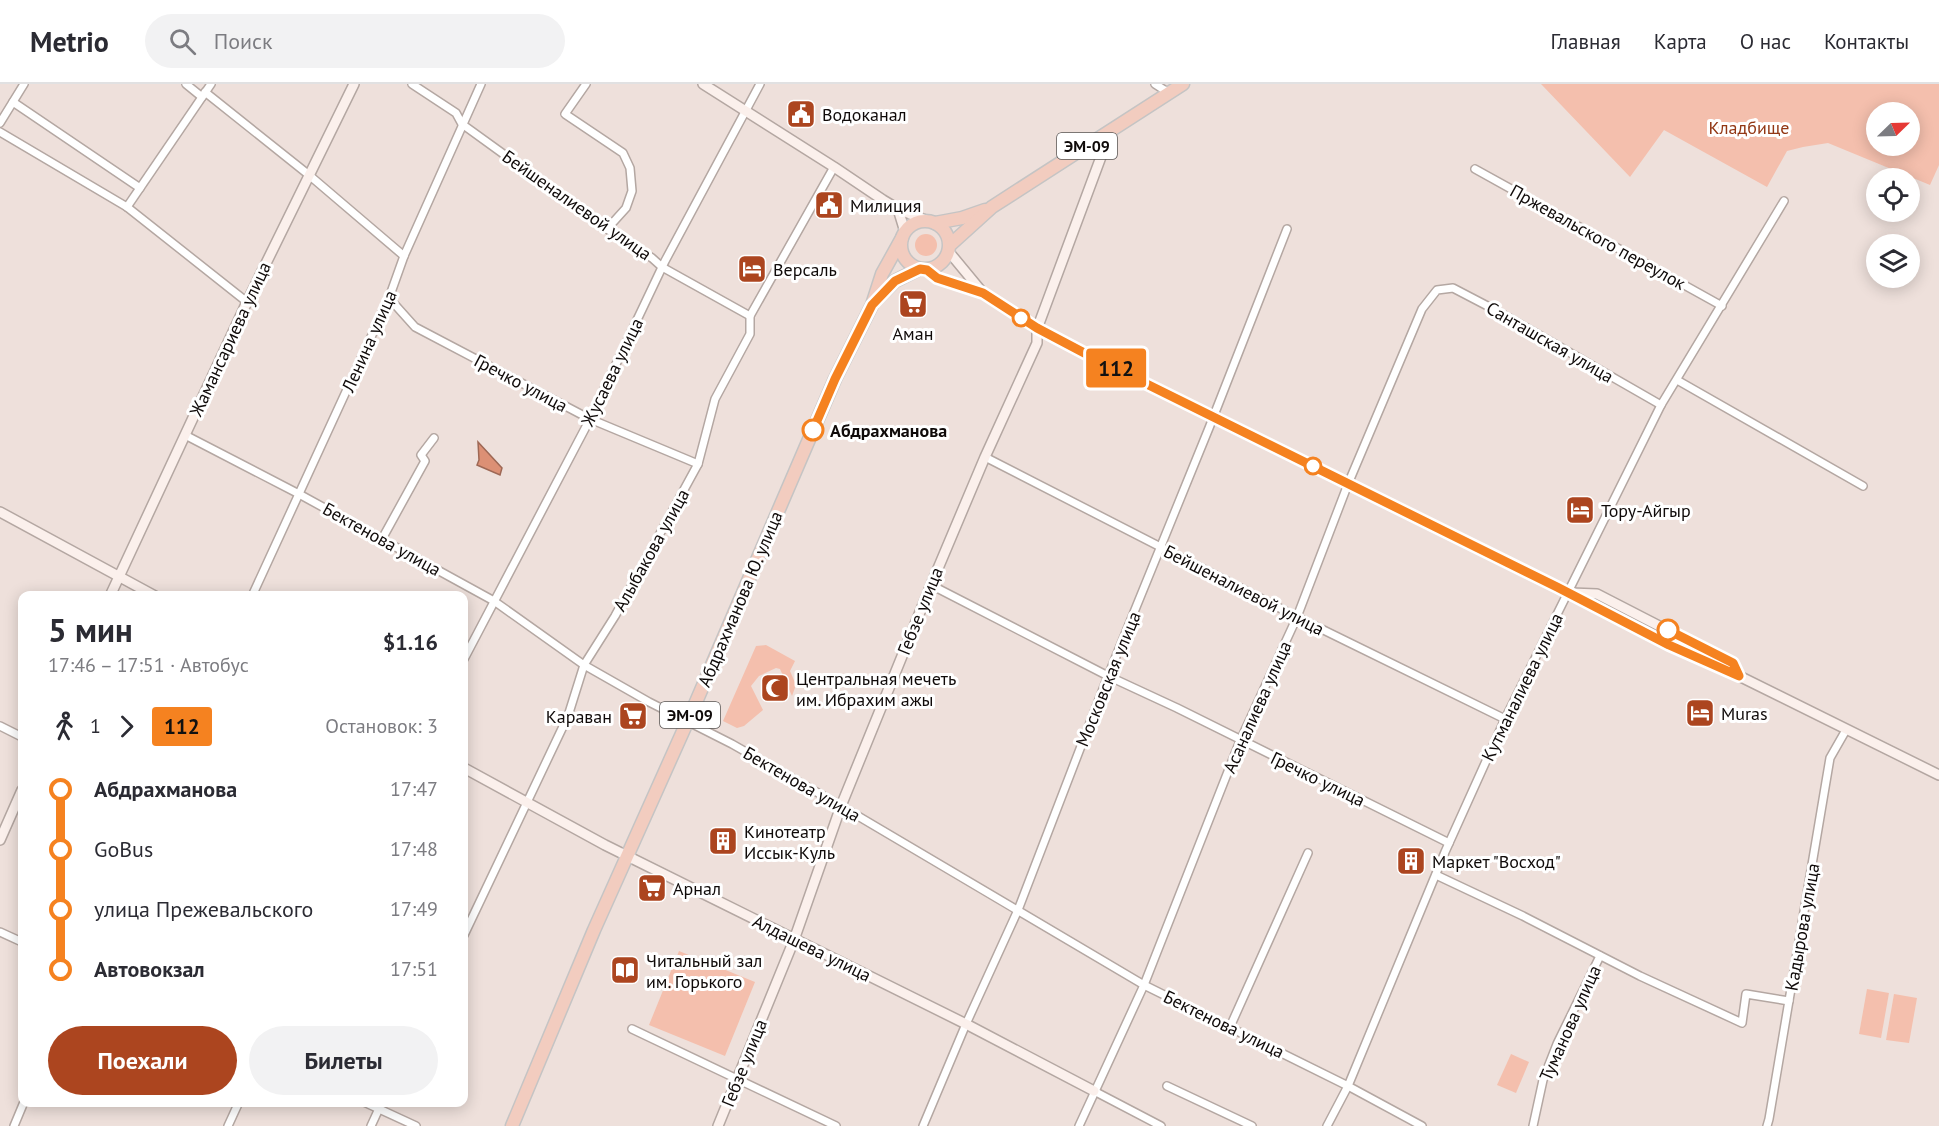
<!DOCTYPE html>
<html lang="ru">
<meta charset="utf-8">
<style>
body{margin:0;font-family:"PT Sans",sans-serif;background:#f2f2f3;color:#2b2b33;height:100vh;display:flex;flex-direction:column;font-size:22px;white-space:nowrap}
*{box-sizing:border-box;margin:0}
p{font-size:20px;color:#7c7c81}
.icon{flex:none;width:33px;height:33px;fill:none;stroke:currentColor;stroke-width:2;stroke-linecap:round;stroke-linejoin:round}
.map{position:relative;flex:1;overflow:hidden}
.panel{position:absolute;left:18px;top:507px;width:450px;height:516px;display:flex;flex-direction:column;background:#fff;border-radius:12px;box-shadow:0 3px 15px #0003}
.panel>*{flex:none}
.badge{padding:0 12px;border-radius:4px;font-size:21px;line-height:39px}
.needle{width:39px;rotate:67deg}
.controls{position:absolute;left:1866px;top:18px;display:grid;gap:12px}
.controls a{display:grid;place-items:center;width:54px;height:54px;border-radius:50%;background:#fff;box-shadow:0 3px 15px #0003;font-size:30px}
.map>.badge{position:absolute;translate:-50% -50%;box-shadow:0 0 0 3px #fff}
.legs{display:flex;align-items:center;gap:9px;height:66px;padding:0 30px;font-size:20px}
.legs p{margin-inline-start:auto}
.overview{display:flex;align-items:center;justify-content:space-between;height:102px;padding:0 30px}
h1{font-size:33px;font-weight:600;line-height:45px}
.cta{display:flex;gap:12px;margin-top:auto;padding:12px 30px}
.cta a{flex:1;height:69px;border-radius:36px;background:#ac451f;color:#fff;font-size:24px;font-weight:600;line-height:69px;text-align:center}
.cta a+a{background:#f2f2f3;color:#2b2b33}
ul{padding:0 30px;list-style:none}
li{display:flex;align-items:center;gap:21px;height:60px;font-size:22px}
li i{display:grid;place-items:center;width:9px;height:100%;margin:0 8px;background:currentColor}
li i::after{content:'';width:15px;height:15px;margin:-8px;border:4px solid;border-radius:50%;background:#fff}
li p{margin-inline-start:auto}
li:first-child i{background:linear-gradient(#0000 50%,currentColor 0)}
li:last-child i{background:linear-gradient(currentColor 50%,#0000 0)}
header{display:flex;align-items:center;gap:36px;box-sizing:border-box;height:84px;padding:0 30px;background:#fff;border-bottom:2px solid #e1e1e2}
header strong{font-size:28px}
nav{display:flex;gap:33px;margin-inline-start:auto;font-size:21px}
.search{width:420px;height:54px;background:#f2f2f3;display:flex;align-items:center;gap:15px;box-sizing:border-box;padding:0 21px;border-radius:33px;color:#7c7c81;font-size:22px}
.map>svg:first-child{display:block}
.green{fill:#f4bfad;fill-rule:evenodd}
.water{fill:#dc9075;stroke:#9e6855;stroke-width:1.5}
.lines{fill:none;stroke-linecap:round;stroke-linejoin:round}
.street-casing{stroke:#b4a7a2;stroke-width:10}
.secondary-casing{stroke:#b4a7a2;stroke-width:12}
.highway-casing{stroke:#c5c4c4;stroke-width:15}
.street{stroke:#fff;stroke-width:7}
.secondary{stroke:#fbf0ec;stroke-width:9}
.highway{stroke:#f2ccbf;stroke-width:12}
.line-1-casing{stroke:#fff;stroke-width:14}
.line-1{stroke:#f58220;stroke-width:9}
.stop-1-dot{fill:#fff;stroke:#f58220;stroke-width:3}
.labels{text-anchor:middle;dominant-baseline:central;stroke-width:6;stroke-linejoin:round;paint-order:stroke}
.shield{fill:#fff;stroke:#575453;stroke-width:1.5}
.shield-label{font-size:16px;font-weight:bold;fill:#0f0a09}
.poi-label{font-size:18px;fill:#0f0a09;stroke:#fff;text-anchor:start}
.park-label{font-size:18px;fill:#923714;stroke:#fff}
.street-label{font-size:18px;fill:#0f0a09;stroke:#fff}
.stop-label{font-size:18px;font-weight:bold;fill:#0f0a09;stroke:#fff;text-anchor:start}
</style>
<header>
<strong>Metrio</strong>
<div class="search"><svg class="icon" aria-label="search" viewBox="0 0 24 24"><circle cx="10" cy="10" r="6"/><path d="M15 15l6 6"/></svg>Поиск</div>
<nav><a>Главная</a><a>Карта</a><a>О нас</a><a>Контакты</a></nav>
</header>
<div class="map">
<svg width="1939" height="1042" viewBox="0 0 1939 1042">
<rect width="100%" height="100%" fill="#eee0db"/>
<g class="green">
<path d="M 1541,0 L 1939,0 L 1939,81 L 1930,101 L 1828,59 L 1803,63 L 1787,67 L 1767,103 L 1664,46 L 1630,93 ZM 1876,28 L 1910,28 L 1910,62 L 1876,62 Z"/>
<circle cx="926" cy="161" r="11"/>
<path d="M 766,561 L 795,577 L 790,587 L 796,601 L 792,612 L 780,585 L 776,584 L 759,592 L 751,602 L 763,626 L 744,642 L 737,644 L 723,637 L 756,562 Z"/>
<path d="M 679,867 L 755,898 L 725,972 L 649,941 Z"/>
<path d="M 1867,905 L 1889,909 L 1881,954 L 1859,950 Z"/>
<path d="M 1894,910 L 1917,914 L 1909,959 L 1886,956 Z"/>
<path d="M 1511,970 L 1529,978 L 1516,1009 L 1497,1001 Z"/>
</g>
<path class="water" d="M 478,358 L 502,384 L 500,391 L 477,381 L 479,376 Z"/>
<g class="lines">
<g class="street-casing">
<g id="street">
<path d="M 186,0 L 202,13"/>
<path d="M 412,0 L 456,29 L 462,40 L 607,145 L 652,174 L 662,183 L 750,232"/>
<path d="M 586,0 L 565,30 L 623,69 L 630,84 L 632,107 L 626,124 L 607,145"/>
<path d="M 1155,0 L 1169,9"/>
<path d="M 205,8 L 309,91 L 404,172"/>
<path d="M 13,18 L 140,104"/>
<path d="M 0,39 L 24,0"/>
<path d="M 0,48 L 127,123 L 247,218"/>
<path d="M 1475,85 L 1722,222"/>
<path d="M 127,123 L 211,0"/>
<path d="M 389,214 L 415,243 L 590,335 L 698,380"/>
<path d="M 1677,296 L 1863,402"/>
<path d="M 185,351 L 299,410 L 494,517 L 584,581 L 649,618 L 732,660 L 841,722 L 1144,901 L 1348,1002 L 1422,1042"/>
<path d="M 985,373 L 1297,533 L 1505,635"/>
<path d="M 382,455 L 425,377 L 421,371 L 434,354"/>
<path d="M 931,501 L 1108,592 L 1177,624 L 1449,759"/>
<path d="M 252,512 L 389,214 L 404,172 L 481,0"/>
<path d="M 464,575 L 590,335 L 665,177 L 760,0"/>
<path d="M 0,642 L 22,653"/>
<path d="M 1436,791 L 1523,832 L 1640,892 L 1742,939 L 1746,910 L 1789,917"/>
<path d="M 0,848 L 22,858"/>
<path d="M 464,851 L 568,632 L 584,581 L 615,532 L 698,380 L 715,315 L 750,250 L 750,232 L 834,83"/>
<path d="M 1230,943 L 1308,769"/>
<path d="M 632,945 L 836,1042"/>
<path d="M 1167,1002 L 1252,1042"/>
<path d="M 1094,1007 L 1161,1042"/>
<path d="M 364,1018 L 416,1042"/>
<path d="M 14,1042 L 24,1018"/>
<path d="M 228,1042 L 239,1018"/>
<path d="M 371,1042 L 382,1018"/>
<path d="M 923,1042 L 966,940 L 1018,826 L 1108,592 L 1209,344 L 1287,145"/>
<path d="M 1079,1042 L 1144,901 L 1240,657 L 1297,533 L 1348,400 L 1422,225 L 1437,206 L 1453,204 L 1499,228 L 1661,321"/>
<path d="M 1327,1042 L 1348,1002 L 1445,768 L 1505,635 L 1661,321 L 1784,117"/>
<path d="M 1533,1042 L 1543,996 L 1557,960 L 1600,872"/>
<path d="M 1767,1042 L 1769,1035 L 1830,674 L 1846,646"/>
</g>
</g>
<g class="secondary-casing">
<g id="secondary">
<path d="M 703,0 L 834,83 L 883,116 L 898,125 L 928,137"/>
<path d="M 898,125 L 905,148"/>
<path d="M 949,168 L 983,209"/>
<path d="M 927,186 L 937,194 L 983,209 L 1037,245 L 1557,503 L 1669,561 L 1739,592 L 1939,691"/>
<path d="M 0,428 L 155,512"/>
<path d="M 1571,509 L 1597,510 L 1733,580 L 1739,592"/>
<path d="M 110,512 L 247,218 L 354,0"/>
<path d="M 464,684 L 605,761 L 966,940 L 1094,1007"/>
<path d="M 0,756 L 22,706"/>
<path d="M 718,1042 L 794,856 L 841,722 L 931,501 L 985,373 L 1037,259 L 1037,245 L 1111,46"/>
</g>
</g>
<g class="highway-casing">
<g id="highway">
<circle cx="925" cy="161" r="24"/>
<path d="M 935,139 L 962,134 L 985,126"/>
<path d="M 950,161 L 992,123 L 1183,0"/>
<path d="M 874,218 L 895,197 L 919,185"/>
<path d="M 512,1042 L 594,846 L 693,625 L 835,295 L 872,221 L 882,190 L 902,154"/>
</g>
</g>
<use href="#street" class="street"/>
<use href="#secondary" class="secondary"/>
<use href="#highway" class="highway"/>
</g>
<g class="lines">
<g class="line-1-casing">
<path id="line-1" d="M 813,346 L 835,295 L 872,221 L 895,197 L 920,185 L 927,186 L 937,194 L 983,209 L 1037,244 L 1090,272 L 1557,503 L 1669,561 L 1739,592 L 1733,579 L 1668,546"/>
</g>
<use href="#line-1" class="line-1"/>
</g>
<defs>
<g id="civic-square" transform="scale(1.5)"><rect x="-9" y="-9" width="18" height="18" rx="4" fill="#ac451f" stroke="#fff"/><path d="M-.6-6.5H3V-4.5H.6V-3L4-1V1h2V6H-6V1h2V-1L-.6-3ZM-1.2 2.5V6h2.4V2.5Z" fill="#fff"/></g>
<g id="hotel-square" transform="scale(1.5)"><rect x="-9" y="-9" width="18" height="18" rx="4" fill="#ac451f" stroke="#fff"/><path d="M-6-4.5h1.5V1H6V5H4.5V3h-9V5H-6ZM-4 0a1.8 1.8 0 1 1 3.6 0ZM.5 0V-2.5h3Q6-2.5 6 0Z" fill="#fff"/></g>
<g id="supermarket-square" transform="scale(1.5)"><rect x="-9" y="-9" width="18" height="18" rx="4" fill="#ac451f" stroke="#fff"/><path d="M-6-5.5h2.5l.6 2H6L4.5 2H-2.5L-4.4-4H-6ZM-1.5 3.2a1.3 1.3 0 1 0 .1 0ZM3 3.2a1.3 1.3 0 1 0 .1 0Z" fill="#fff"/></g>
<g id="mosque-square" transform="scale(1.5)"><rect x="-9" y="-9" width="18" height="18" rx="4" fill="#ac451f" stroke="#fff"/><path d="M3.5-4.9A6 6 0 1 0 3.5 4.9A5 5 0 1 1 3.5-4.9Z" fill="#fff"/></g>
<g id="building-square" transform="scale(1.5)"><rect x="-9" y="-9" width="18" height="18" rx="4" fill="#ac451f" stroke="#fff"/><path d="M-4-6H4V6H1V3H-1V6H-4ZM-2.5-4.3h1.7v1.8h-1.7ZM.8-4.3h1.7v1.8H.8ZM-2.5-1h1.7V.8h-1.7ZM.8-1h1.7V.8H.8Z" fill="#fff"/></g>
<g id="library-square" transform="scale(1.5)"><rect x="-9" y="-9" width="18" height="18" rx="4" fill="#ac451f" stroke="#fff"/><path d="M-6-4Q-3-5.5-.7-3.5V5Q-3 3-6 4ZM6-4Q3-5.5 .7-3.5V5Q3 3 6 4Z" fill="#fff"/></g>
</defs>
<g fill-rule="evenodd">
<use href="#civic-square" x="801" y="30"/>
<use href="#civic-square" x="829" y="121"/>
<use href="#hotel-square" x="752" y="185"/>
<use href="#supermarket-square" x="913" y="220"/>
<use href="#hotel-square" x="1580" y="426"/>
<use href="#mosque-square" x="775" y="604"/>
<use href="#hotel-square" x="1700" y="629"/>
<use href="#supermarket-square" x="633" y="632"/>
<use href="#building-square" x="723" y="757"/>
<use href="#building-square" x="1411" y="777"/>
<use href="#supermarket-square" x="652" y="804"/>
<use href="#library-square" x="625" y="886"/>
</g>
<g class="stop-1-dot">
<circle cx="1021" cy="234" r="8"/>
<circle cx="813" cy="346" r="10"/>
<circle cx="1313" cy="382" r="8"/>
<circle cx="1668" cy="546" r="10"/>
</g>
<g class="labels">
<g class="shield">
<rect x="1057" y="49" width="60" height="26" rx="4.5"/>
<rect x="660" y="618" width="60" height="26" rx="4.5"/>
</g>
<g class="shield-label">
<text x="1087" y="62">ЭМ-09</text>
<text x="690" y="631">ЭМ-09</text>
</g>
<g class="poi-label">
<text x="822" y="30">Водоканал</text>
<text x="850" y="121">Милиция</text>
<text x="773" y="185">Версаль</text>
<text x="913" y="249" text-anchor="middle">Аман</text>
<text x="1601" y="426">Тору-Айгыр</text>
<text x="796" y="594">Центральная мечеть<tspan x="796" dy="21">им. Ибрахим ажы</tspan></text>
<text x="1721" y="629">Muras</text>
<text x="612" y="632" text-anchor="end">Караван</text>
<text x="744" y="747">Кинотеатр<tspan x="744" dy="21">Иссык-Куль</tspan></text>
<text x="1432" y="777">Маркет "Восход"</text>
<text x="673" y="804">Арнал</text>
<text x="646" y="876">Читальный зал<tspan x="646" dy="21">им. Горького</tspan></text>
</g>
<g class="park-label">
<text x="1749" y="43">Кладбище</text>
</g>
<g class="street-label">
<text transform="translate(577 121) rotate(35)">Бейшеналиевой улица</text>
<text transform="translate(1598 153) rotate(29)">Пржевальского переулок</text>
<text transform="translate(230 255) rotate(-65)">Жамансариева улица</text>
<text transform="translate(369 257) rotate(-66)">Ленина улица</text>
<text transform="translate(1550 258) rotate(30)">Санташская улица</text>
<text transform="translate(612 288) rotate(-64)">Жусаева улица</text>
<text transform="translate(521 299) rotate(28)">Гречко улица</text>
<text transform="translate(382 455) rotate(29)">Бектенова улица</text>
<text transform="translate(651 466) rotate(-61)">Алыбакова улица</text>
<text transform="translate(1244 506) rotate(27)">Бейшеналиевой улица</text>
<text transform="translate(740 515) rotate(-67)">Абдрахманова Ю. улица</text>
<text transform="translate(920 527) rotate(-68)">Гебзе улица</text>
<text transform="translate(1108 595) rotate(-68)">Московская улица</text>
<text transform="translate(1522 603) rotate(-64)">Кутманалиева улица</text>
<text transform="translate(1257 623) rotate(-66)">Асаналиева улица</text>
<text transform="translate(1318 695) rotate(26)">Гречко улица</text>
<text transform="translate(802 700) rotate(30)">Бектенова улица</text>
<text transform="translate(1802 843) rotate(-80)">Кадырова улица</text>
<text transform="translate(812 864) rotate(26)">Алдашева улица</text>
<text transform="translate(1570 939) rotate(-66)">Туманова улица</text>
<text transform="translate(1224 940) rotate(26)">Бектенова улица</text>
<text transform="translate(744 979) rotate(-68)">Гебзе улица</text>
</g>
<g class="stop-label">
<text x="830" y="346">Абдрахманова</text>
</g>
</g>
</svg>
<div class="controls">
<a><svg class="needle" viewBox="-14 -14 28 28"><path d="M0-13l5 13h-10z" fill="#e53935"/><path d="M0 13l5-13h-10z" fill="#7c7c81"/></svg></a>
<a><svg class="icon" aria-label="locate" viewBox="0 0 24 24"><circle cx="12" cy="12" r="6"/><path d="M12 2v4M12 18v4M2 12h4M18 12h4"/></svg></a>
<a><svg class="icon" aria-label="layers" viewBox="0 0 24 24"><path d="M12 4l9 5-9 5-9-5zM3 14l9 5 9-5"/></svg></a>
</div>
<b class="badge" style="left:1116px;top:284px;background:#f58220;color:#111">112</b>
<section class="panel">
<div class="overview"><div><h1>5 мин</h1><p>17:46 – 17:51 · Автобус</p></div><b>$1.16</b></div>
<div class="legs"><svg class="icon" aria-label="walk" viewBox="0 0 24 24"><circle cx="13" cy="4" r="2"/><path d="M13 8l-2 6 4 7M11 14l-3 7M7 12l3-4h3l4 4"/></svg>1<svg class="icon" aria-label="forward" viewBox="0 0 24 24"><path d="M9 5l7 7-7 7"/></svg><b class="badge" style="background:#f58220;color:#111">112</b><p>Остановок: 3</p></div>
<ul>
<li><i style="color:#f58220"></i><b>Абдрахманова</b><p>17:47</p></li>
<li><i style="color:#f58220"></i><span>GoBus</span><p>17:48</p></li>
<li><i style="color:#f58220"></i><span>улица Прежевальского</span><p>17:49</p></li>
<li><i style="color:#f58220"></i><b>Автовокзал</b><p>17:51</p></li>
</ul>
<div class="cta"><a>Поехали</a><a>Билеты</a></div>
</section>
</div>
